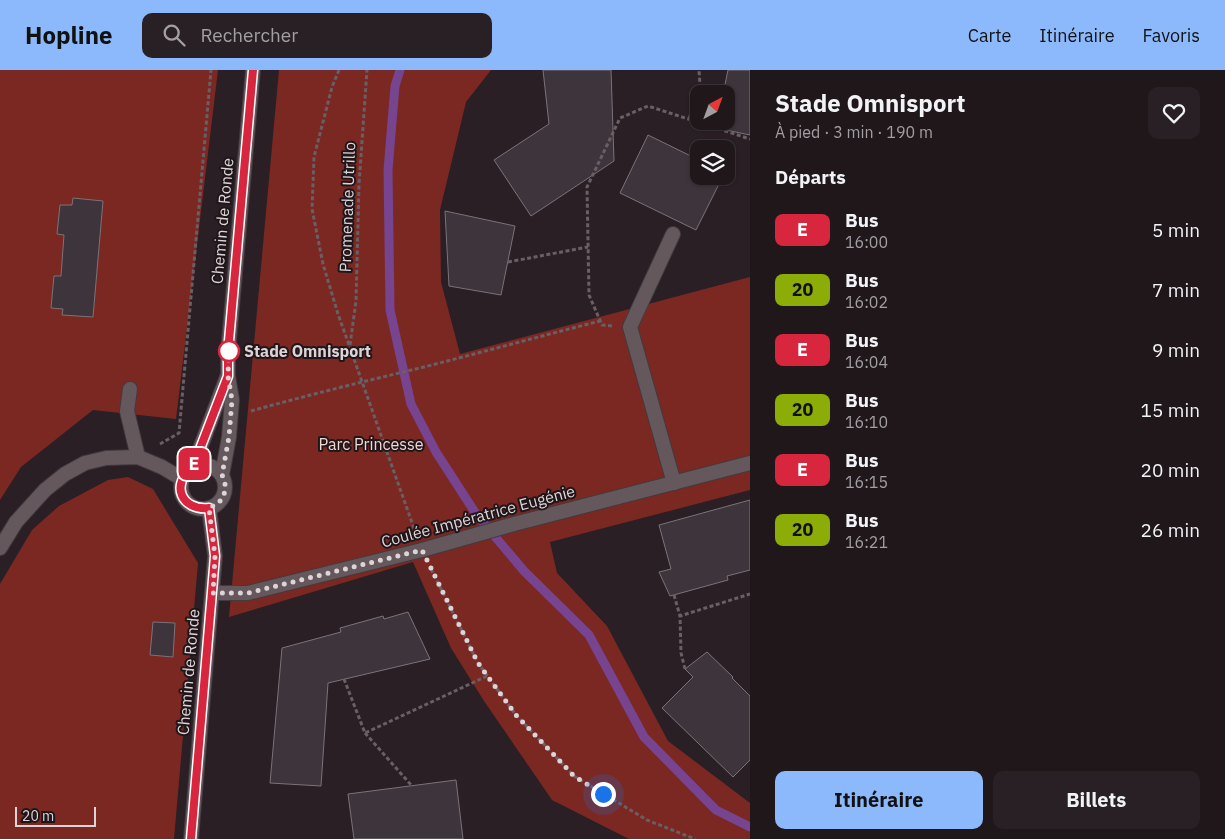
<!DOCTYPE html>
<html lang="fr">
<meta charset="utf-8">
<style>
body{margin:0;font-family:"IBM Plex Sans",sans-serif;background:#282024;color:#f1f3f6;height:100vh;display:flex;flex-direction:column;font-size:19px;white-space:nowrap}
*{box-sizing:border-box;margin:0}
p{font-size:16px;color:#a29fa3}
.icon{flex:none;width:28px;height:28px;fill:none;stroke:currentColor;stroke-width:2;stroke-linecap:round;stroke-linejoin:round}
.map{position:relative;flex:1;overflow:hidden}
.sheet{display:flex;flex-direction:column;background:#20171b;width:475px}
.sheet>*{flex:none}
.badge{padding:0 10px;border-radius:8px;font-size:18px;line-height:32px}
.needle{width:32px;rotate:41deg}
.tools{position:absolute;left:690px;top:15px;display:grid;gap:10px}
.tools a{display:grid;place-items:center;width:45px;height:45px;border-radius:10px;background:#20171b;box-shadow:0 1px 4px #0004,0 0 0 1px #3d363a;font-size:25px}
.scale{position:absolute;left:15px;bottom:12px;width:81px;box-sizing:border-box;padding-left:5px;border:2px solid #dcd5d8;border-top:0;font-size:14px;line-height:18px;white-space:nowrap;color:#dcd5d8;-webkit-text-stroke:4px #20161a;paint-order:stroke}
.you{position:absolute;width:25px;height:25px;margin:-12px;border:4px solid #fff;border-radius:50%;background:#1a73e8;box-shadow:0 0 0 8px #1a73e833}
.map>.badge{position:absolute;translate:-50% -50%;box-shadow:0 0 0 2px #fff}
h2{padding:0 25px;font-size:19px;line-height:45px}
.round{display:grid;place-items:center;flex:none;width:52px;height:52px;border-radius:10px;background:#282024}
.summary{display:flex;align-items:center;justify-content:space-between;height:85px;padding:0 25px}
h1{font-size:24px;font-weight:700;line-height:38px}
.cta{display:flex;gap:10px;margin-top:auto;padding:10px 25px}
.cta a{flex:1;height:58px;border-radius:10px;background:#8cb9fc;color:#111;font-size:20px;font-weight:700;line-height:58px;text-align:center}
.cta a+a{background:#282024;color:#f1f3f6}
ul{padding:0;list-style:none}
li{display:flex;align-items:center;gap:15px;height:60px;padding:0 25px}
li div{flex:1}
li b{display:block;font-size:19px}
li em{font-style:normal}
li .badge{min-width:55px;font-weight:700;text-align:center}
header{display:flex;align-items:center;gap:30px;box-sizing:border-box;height:70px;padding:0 25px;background:#8cb9fc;color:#111}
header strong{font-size:24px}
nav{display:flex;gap:28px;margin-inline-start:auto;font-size:18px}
.search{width:350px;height:45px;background:#282024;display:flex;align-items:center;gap:12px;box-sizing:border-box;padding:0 18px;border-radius:10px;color:#a29fa3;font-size:19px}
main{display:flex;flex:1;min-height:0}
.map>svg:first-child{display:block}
.green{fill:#7b2823}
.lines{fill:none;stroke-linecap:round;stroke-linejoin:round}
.stream{stroke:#774490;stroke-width:9}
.building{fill:#3e343c;stroke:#7c727a}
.service-casing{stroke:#423a3e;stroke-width:16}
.minor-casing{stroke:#423a3e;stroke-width:16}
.path{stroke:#695f64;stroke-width:3;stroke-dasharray:4 2.5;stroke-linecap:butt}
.service{stroke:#64585d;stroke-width:14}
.minor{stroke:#64585d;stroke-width:14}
.line-casing{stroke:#fff;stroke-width:11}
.line{stroke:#d7263d;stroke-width:8}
.walk{stroke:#dcd5d8;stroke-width:5;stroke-dasharray:0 9}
.stop-dot{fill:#fff;stroke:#d7263d;stroke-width:2.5}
.labels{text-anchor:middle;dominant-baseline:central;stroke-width:4;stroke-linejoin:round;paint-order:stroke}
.street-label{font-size:16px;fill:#dcd5d8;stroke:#20161a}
.stop-label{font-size:16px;font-weight:bold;fill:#dcd5d8;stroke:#20161a;text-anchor:start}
.park-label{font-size:16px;fill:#f1d5d1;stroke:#20161a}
</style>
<header>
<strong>Hopline</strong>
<div class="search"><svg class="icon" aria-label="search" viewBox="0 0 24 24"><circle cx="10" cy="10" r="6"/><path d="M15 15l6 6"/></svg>Rechercher</div>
<nav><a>Carte</a><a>Itinéraire</a><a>Favoris</a></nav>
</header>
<main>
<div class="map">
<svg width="750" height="769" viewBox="0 0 750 769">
<rect width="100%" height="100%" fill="#2a1f24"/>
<g class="green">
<path d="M 0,0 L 218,0 L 176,349 L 93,340 L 21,397 L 0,430 Z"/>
<path d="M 279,0 L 491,0 L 466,32 L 440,140 L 441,212 L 460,284 L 750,207 L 750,420 L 550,472 L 557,503 L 607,556 L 668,671 L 750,733 L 750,769 L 629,769 L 552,730 L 484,631 L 451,578 L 413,492 L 229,547 Z"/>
<path d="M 128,407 L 153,419 L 198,493 L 174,769 L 0,769 L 0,514 L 32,460 L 59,436 L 108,410 Z"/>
</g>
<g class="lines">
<path class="stream" d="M 400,0 L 395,16 L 388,100 L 390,240 L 411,334 L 436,382 L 476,444 L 524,501 L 589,565 L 644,667 L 716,740 L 750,757"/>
</g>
<g class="building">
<path d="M 543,0 L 611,0 L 614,91 L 531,146 L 494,90 L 549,54 Z"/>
<path d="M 728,0 L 750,0 L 750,65 L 716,58 L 717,51 L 726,51 L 726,24 L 723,24 Z"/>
<path d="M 648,65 L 699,90 L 699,106 L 723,106 L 696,160 L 620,123 Z"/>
<path d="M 73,128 L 103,131 L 93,247 L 62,245 L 63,239 L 51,238 L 54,206 L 61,206 L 64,165 L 57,164 L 60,135 L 72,135 Z"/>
<path d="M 445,141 L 515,156 L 501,225 L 449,216 Z"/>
<path d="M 750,430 L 750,500 L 727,506 L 728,510 L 670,526 L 659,502 L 671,499 L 659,455 Z"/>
<path d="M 408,542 L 430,589 L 328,613 L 321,716 L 270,713 L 282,578 L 341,562 L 340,558 L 383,546 L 384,549 Z"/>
<path d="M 153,552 L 175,553 L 173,587 L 150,585 Z"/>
<path d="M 707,582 L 733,607 L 732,608 L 750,626 L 750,690 L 733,707 L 662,638 L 693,607 L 685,599 Z"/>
<path d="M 456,710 L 463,769 L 354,769 L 348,724 Z"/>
</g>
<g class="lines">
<g class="service-casing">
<g id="service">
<path d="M 673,164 L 630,257 L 674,413"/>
<path d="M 130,319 L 127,341 L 138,387"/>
<path d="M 422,480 L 514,454 L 750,393"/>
</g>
</g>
<g class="minor-casing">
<g id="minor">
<circle cx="203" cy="417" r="22"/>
<path d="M 193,397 L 227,307"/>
<path d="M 222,405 L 229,367 L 232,330 L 228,306 L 228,282 L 253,0"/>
<path d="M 0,478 L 16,452 L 45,420 L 65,404 L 85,393 L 106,388 L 138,387 L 162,397 L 182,409"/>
<path d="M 213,523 L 248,523 L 422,480"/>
<path d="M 191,769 L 215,486 L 209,438"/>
</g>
</g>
<g class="path">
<path d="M 339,0 L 332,17 L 314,87 L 312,139 L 323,194 L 338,244 L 415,461"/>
<path d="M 689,49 L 700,15 L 699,0"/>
<path d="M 508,192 L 588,177"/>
<path d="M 612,256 L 602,255 L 589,225 L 587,117 L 620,48 L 648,36 L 750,69"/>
<path d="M 350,275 L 356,231 L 359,114 L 367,0"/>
<path d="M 251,341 C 308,325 366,311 424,297 C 483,282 541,266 600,251"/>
<path d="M 160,374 L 179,363 L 211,0"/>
<path d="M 431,499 L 478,593 L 516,645 L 574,706 L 647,750 L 695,769"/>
<path d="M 674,525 L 680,546"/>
<path d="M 685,599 L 681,583 L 680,546 L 750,524"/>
<path d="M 344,609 L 365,663 L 487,606"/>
<path d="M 365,663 L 412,716"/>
</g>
<use href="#service" class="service"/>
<use href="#minor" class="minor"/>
</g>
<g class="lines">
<g class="line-casing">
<path id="line" d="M 191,769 L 215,486 L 209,438 C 181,441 170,414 193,397 L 228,306 L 228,282 L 253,0"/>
</g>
<use href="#line" class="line"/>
<path class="walk" d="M 229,281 L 228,306 L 232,330 L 229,367 L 222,405 L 225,411 L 225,418 L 224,425 L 220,431 L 215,435 L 209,438 L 215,486 L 213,523 L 248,523 L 422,480 L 478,593 L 516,645 L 574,706 L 603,724"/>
</g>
<circle class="stop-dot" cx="229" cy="281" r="10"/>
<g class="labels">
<g class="street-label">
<text transform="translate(347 137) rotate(-88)">Promenade Utrillo</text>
<text transform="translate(222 151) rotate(-85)">Chemin de Ronde</text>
<text transform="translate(478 446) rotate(-15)">Coulée Impératrice Eugénie</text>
<text transform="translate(188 602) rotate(-85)">Chemin de Ronde</text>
</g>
<g class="stop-label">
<text x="244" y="281">Stade Omnisport</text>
</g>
<g class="park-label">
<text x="371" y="374">Parc Princesse</text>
</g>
</g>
</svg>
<div class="tools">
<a><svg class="needle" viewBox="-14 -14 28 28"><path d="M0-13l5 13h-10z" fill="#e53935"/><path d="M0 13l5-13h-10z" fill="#a29fa3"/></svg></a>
<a><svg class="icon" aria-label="layers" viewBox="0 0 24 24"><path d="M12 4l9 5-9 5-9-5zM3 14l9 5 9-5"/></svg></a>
</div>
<div class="scale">20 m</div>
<div class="you" style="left:603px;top:724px"></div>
<b class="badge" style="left:194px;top:394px;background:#d7263d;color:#fff">E</b>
</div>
<section class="sheet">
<div class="summary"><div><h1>Stade Omnisport</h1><p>À pied · 3 min · 190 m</p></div><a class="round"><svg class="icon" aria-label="heart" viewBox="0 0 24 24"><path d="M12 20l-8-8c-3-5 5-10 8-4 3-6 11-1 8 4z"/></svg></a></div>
<h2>Départs</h2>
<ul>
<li><span class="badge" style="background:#d7263d;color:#fff">E</span><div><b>Bus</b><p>16:00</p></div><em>5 min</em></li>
<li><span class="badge" style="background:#8cad08;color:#111">20</span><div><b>Bus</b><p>16:02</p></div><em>7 min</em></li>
<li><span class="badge" style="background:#d7263d;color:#fff">E</span><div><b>Bus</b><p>16:04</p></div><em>9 min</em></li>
<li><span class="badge" style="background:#8cad08;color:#111">20</span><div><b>Bus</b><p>16:10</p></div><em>15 min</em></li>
<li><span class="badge" style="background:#d7263d;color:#fff">E</span><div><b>Bus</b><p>16:15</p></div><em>20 min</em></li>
<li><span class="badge" style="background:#8cad08;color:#111">20</span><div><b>Bus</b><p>16:21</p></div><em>26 min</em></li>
</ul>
<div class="cta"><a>Itinéraire</a><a>Billets</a></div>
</section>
</main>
